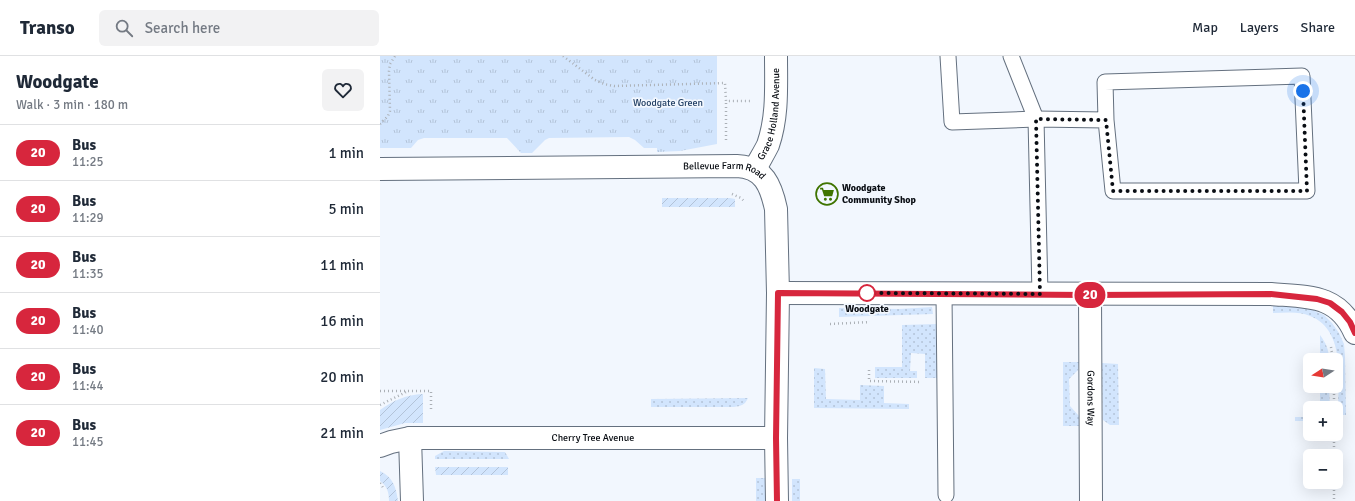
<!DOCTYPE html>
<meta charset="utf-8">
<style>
body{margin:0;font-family:Signika,sans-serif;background:#f2f2f3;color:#1f2937;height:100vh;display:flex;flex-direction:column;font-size:15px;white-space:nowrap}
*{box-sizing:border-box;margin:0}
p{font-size:13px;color:#747a83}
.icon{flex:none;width:22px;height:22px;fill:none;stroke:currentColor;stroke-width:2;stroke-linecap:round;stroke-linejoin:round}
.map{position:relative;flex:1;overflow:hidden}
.details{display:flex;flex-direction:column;background:#fff;width:380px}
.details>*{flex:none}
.badge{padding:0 8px;border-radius:13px;font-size:14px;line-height:26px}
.needle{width:26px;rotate:258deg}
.controls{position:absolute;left:923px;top:297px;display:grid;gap:8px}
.controls a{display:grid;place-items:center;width:40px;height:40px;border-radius:6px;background:#fff;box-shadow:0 4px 16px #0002;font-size:20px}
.you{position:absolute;width:20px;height:20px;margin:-10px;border:3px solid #fff;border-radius:50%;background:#1a73e8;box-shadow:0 0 0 6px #1a73e833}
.map>.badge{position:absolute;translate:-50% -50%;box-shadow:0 0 0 2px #fff}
.round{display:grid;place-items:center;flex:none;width:42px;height:42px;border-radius:6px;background:#f2f2f3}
.summary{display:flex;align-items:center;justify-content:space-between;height:68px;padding:0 16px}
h1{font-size:19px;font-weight:700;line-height:30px}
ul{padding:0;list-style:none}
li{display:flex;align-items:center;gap:12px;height:56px;padding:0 16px;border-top:1px solid #e0e1e3}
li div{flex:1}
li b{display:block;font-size:15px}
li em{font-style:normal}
li .badge{min-width:44px;font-weight:700;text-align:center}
header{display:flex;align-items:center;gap:24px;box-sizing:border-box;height:56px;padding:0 20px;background:#fff;border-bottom:1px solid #e0e1e3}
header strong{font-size:19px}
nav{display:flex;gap:22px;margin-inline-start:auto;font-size:14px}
.search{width:280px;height:36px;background:#f2f2f3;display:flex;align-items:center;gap:10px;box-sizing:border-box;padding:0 14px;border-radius:6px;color:#747a83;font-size:15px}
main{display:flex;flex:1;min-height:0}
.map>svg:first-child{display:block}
.grass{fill:url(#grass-dots)}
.park{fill:url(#park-tufts)}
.garden{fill:url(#garden-furrows)}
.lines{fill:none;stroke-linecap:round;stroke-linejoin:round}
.lane-casing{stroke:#64707f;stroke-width:17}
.street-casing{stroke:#64707f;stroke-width:24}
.secondary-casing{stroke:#64707f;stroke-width:24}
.path{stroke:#abb0b6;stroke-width:2.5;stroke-dasharray:1 3;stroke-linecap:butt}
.lane{stroke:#fff;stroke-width:15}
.street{stroke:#fff;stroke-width:22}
.secondary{stroke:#fff;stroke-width:22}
.line-casing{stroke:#fff;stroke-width:9}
.line{stroke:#d7263d;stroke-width:6}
.walk{stroke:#090d13;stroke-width:4;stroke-dasharray:0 7.2}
.stop-dot{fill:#fff;stroke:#d7263d;stroke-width:2}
.labels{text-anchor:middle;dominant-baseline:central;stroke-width:3.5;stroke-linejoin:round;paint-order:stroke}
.park-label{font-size:10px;fill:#254266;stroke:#f2f7fe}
.street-label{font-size:10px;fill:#090d13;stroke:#f2f7fe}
.poi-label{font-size:10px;font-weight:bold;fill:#090d13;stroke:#f2f7fe;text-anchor:start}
.stop-label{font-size:10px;font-weight:bold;fill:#090d13;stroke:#f2f7fe}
</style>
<header>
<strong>Transo</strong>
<div class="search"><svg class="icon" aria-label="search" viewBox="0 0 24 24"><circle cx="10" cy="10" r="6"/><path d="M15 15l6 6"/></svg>Search here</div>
<nav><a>Map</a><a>Layers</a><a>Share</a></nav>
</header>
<main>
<section class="details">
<div class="summary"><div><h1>Woodgate</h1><p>Walk · 3 min · 180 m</p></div><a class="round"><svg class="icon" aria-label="heart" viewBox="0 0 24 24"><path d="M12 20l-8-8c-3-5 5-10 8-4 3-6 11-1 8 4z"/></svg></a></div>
<ul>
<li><span class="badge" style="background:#d7263d;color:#fff">20</span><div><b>Bus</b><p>11:25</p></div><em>1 min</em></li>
<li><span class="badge" style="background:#d7263d;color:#fff">20</span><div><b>Bus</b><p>11:29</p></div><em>5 min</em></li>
<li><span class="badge" style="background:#d7263d;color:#fff">20</span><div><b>Bus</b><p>11:35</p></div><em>11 min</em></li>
<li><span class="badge" style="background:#d7263d;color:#fff">20</span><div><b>Bus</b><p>11:40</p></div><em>16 min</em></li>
<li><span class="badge" style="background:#d7263d;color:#fff">20</span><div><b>Bus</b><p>11:44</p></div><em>20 min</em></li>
<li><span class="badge" style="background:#d7263d;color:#fff">20</span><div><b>Bus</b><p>11:45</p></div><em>21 min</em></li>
</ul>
</section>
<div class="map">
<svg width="975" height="445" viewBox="0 0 975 445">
<defs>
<pattern id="grass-dots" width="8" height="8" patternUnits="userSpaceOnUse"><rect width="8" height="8" fill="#d2e5fd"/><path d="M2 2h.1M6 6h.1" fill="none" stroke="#b3c3d8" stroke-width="1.8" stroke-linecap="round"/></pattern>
<pattern id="park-tufts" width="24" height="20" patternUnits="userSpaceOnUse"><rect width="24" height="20" fill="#d2e5fd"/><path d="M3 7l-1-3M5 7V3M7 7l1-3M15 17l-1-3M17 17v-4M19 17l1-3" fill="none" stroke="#b3c3d8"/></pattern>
<pattern id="garden-furrows" width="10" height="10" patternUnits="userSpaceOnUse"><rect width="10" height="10" fill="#d2e5fd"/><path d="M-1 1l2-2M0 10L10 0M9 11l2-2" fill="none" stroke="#b3c3d8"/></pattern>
</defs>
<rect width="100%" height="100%" fill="#f2f7fe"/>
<g class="grass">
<path d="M 921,249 L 944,259 L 952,267 L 959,277 L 964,288 L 965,301 L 966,359 L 958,359 C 958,328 967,274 930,260 C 919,255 905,257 893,257 L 893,250 Z"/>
<path d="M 552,251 L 553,258 L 459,261 L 459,252 L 519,253 Z"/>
<path d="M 557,268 L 557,322 L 545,322 L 545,298 L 531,297 L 530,315 L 537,315 L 537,322 L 495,322 L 495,311 L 522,311 L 522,269 Z"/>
<path d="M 940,279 C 946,287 949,294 949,304 L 940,304 Z"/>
<path d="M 683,306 L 699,306 L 698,314 L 689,323 L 690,350 L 699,360 L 699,370 L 683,370 Z"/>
<path d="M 722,307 L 738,308 L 739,369 L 730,369 L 723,364 Z"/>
<path d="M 434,312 L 445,313 L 446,343 L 480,344 L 480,329 L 504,330 L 504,347 L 529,348 L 529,353 L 434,352 Z"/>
<path d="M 940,330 L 949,330 L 950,352 L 940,352 Z"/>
<path d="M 368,342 C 365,349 361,350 354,351 L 271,351 L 271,343 Z"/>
<rect x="915" y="361" width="15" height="4"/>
<path d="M 64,395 L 125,396 L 129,403 L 55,403 L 55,400 Z"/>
<rect x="376" y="422" width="9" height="23"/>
<rect x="412" y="423" width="8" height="22"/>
</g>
<path class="park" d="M 0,0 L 337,0 L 337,88 L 300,95 L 277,96 L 277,92 L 264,92 L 255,84 L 249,81 L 169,82 L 165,84 L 152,97 L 141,97 L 127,82 L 44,82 L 38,84 L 31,92 L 0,92 Z"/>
<g class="garden">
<path d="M 282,142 L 350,142 L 355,143 L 355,151 L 282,151 Z"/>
<path d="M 43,338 L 43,367 L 25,367 L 0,374 L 0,354 C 14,344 26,339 43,338 Z"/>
<path d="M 55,411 L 128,411 L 128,419 L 56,419 Z"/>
<path d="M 0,415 C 13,421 16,431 18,445 L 9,445 C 9,436 7,430 0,425 Z"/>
</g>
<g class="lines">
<g class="lane-casing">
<g id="lane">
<path d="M 568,0 L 572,66 L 656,63 L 726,64 L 725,26 L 922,20 L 927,135 L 733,135 L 726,64"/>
<path d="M 631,0 L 656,63 L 660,238"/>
<path d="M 564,238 L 566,439"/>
</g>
</g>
<g class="street-casing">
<g id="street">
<path d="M 398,237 L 891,238 C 928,241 958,238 975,277"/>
<path id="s1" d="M 710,239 L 711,445"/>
<path d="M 30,382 L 32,445"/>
<path id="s2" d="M 0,390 L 11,386 L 30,382 L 396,382"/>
</g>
</g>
<g class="secondary-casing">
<g id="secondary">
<path id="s3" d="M 0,113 L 357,110 C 384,111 391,130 396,153 L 398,237 L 396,382 L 397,445"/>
<path id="s4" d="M 375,113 C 379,105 384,97 388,89 C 398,60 396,30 396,0"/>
</g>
</g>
<g class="path">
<path d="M 183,0 L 215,24 L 224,28 L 234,30 L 345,27 L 346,45 L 370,45"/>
<path d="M 0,68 L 8,60 L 10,55 L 9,15 L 10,8 L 15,0"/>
<path d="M 346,84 L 346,45"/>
<path d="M 352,138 L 361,142 L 365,146"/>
<path d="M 450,268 L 490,266"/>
<path d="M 951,291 L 953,304"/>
<path d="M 489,314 L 489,325 L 542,326"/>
<path d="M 954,330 L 954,352"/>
<path d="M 0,335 L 51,335 L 51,355"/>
<path d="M 0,349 L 26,336"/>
<path d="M 954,378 L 954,400"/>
<path d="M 954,426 L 954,445"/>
<path d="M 0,427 L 4,433"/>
</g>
<use href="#lane" class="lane"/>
<use href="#street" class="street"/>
<use href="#secondary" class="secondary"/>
</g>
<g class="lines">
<g class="line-casing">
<path id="line" d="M 397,445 L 396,382 L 398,237 L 710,239 L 891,238 L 937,243 L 950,247 L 962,256 L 970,266 L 975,277"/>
</g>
<use href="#line" class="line"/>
<path class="walk" d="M 487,237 L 660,238 L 656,63 L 726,64 L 733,135 L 927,135 L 923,35"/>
</g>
<defs>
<g id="supermarket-ring" transform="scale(1.15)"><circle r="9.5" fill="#f2f7fe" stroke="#3f7400" stroke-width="1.5"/><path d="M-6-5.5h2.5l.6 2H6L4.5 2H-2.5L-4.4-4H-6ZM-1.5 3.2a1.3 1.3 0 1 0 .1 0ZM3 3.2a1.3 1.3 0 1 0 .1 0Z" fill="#3f7400"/></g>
</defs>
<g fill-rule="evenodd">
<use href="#supermarket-ring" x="447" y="138"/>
</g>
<circle class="stop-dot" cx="487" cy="237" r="8"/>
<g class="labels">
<g class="park-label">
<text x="288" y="47">Woodgate Green</text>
</g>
<g class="street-label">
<text stroke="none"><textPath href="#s4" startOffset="58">Grace Holland Avenue</textPath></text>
<text stroke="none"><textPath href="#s3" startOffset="345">Bellevue Farm Road</textPath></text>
<text stroke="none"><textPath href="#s1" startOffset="103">Gordons Way</textPath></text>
<text stroke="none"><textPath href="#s2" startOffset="214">Cherry Tree Avenue</textPath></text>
</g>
<g class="poi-label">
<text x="462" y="132">Woodgate<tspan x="462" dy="12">Community Shop</tspan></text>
</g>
<g class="stop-label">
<text x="487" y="253">Woodgate</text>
</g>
</g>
</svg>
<div class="controls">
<a><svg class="needle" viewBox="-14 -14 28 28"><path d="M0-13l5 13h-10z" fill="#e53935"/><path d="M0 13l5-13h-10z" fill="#747a83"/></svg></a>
<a>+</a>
<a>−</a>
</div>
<div class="you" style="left:923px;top:35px"></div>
<b class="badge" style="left:710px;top:239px;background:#d7263d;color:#fff">20</b>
</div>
</main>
